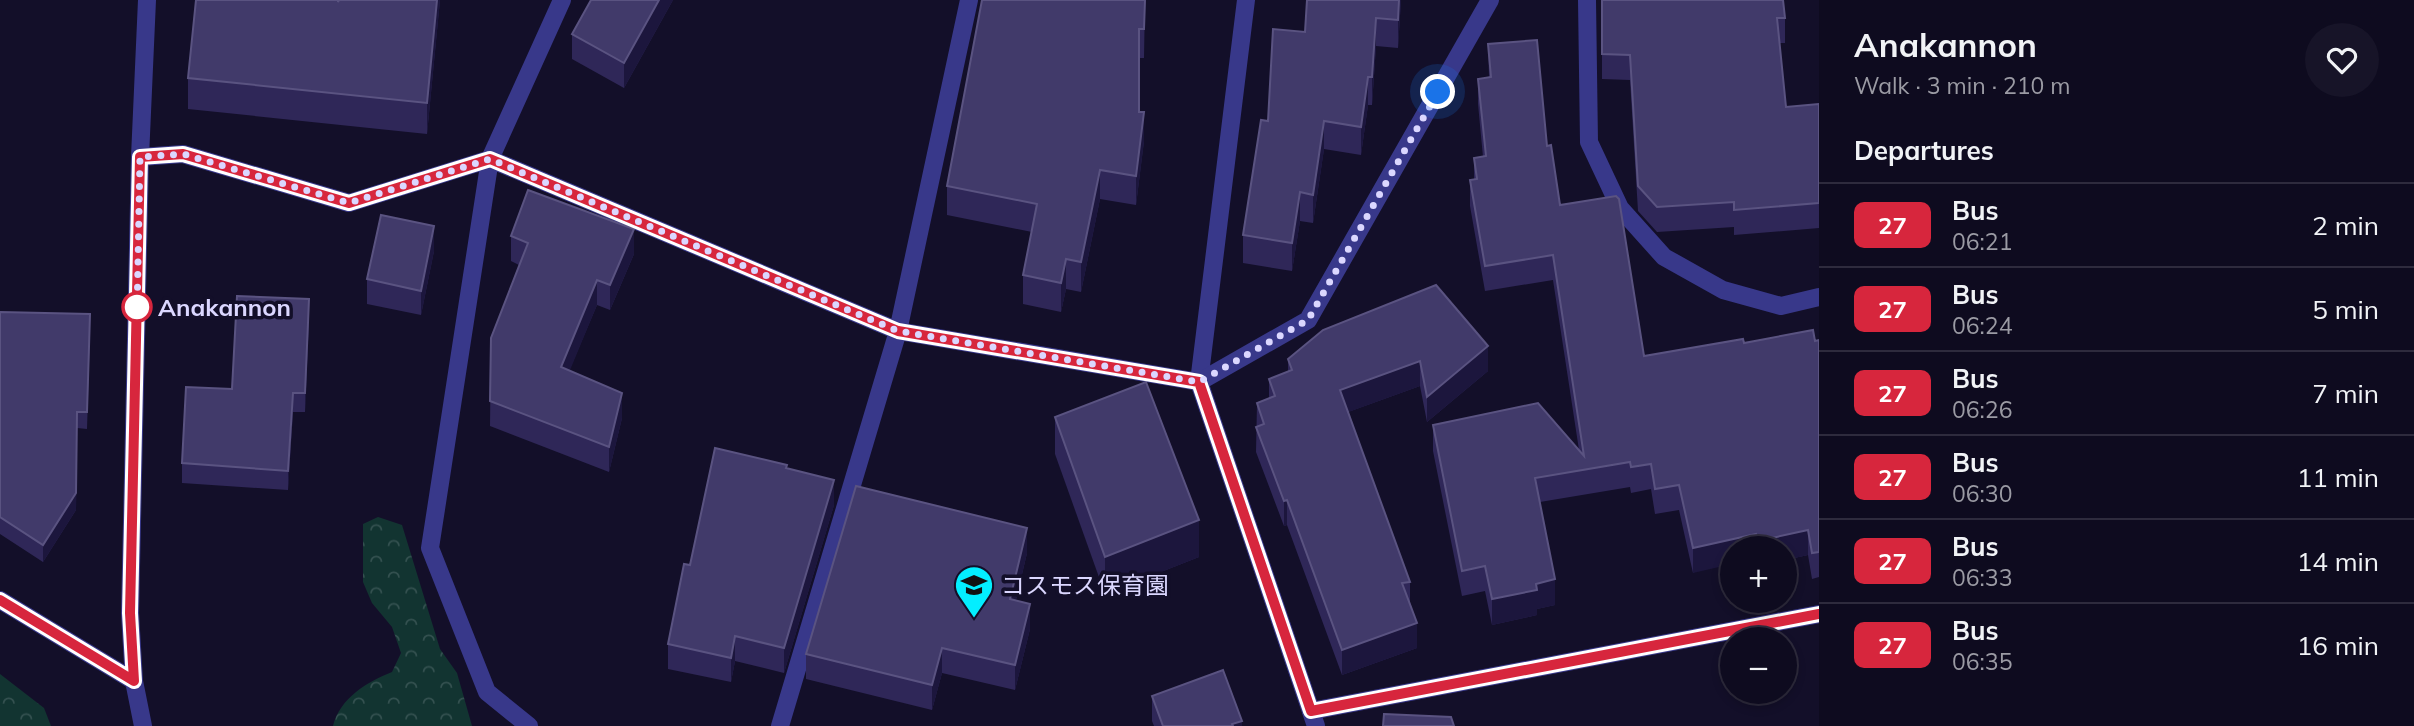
<!DOCTYPE html>
<meta charset="utf-8">
<style>
body{margin:0;font-family:Mulish,"Noto Sans JP",sans-serif;background:#171428;color:#f1f3f6;height:100vh;display:flex;flex-direction:column;font-size:26px;white-space:nowrap}
*{box-sizing:border-box;margin:0}
p{font-size:23px;color:#9b9ba4}
.icon{flex:none;width:38px;height:38px;fill:none;stroke:currentColor;stroke-width:2;stroke-linecap:round;stroke-linejoin:round}
.map{position:relative;flex:1;overflow:hidden}
.sheet{display:flex;flex-direction:column;background:#0e0b1f;width:595px}
.sheet>*{flex:none}
.badge{padding:0 14px;border-radius:10px;font-size:24px;line-height:46px}
.fabs{position:absolute;left:1720px;top:536px;display:grid;gap:14px}
.fabs a{display:grid;place-items:center;width:77px;height:77px;border-radius:50%;background:#0e0b1f;box-shadow:0 4px 10px #0003,0 0 0 2px #2e2b3d;font-size:35px}
.you{position:absolute;width:35px;height:35px;margin:-18px;border:5px solid #fff;border-radius:50%;background:#1a73e8;box-shadow:0 0 0 10px #1a73e833}
.map>.badge{position:absolute;translate:-50% -50%;box-shadow:0 0 0 4px #fff}
h2{padding:0 35px;font-size:26px;line-height:63px}
.round{display:grid;place-items:center;flex:none;width:74px;height:74px;border-radius:37px;background:#171428}
.headline{display:flex;align-items:center;justify-content:space-between;height:119px;padding:0 35px}
h1{font-size:33px;font-weight:700;line-height:52px}
ul{padding:0;list-style:none}
li{display:flex;align-items:center;gap:21px;height:84px;padding:0 35px;border-top:2px solid #2e2b3d}
li div{flex:1}
li b{display:block;font-size:26px}
li em{font-style:normal}
li .badge{min-width:77px;font-weight:700;text-align:center}
main{display:flex;flex:1;min-height:0}
.map>svg:first-child{display:block}
.forest{fill:url(#forest-crowns)}
.lines{fill:none;stroke-linecap:round;stroke-linejoin:round}
.minor{stroke:#38388a;stroke-width:18}
.wall{fill:#2f2758}
.shaded-wall{fill:#1c163d}
.building{fill:#413a6a;stroke:#5a5381;stroke-width:2}
.line-casing{stroke:#fff;stroke-width:16}
.line{stroke:#d7263d;stroke-width:10}
.walk{stroke:#dbd7ff;stroke-width:7;stroke-dasharray:0 12.6}
.stop-dot{fill:#fff;stroke:#d7263d;stroke-width:3.5}
.labels{text-anchor:middle;dominant-baseline:central;stroke-width:7;stroke-linejoin:round;paint-order:stroke}
.stop-label{font-size:24px;font-weight:bold;fill:#dbd7ff;stroke:#130f29;text-anchor:start}
.poi-label{font-size:24px;fill:#dbd7ff;stroke:#130f29;text-anchor:start}
</style>
<main>
<div class="map">
<svg width="1819" height="726" viewBox="0 0 1819 726">
<defs>
<pattern id="forest-crowns" width="20" height="18" patternUnits="userSpaceOnUse" patternTransform="scale(1.75)"><rect width="20" height="18" fill="#123431"/><path d="M2 6a3 3 0 1 1 6 0M12 15a3 3 0 1 1 6 0" fill="none" stroke="#345150"/></pattern>
</defs>
<rect width="100%" height="100%" fill="#130f29"/>
<g class="forest">
<path d="M 378,517 L 402,525 L 440,649 L 457,673 L 472,726 L 333,726 C 340,698 367,682 392,672 L 401,653 L 392,627 L 372,603 L 363,582 L 363,524 Z"/>
<path d="M 0,674 L 44,708 L 51,726 L 0,726 Z"/>
</g>
<g class="lines">
<g class="minor">
<path d="M 1246,0 L 1199,382 L 1316,726"/>
<path d="M 1587,0 L 1589,142 L 1620,208 L 1664,257 L 1723,290 L 1781,306 L 1819,297"/>
<path d="M 140,157 L 183,154 L 349,203 L 490,159 L 562,0"/>
<path d="M 0,600 L 134,681"/>
<path d="M 1311,711 L 1819,614"/>
<path d="M 143,726 L 134,681 L 130,613 L 140,157 L 147,0"/>
<path d="M 529,726 L 487,692 L 430,548 L 490,159 L 898,331 L 1199,382 L 1308,320 L 1490,0"/>
<path d="M 780,726 L 898,331 L 969,0"/>
</g>
</g>
<g class="wall">
<path d="M 440,0 L 427,134 L 188,109 L 188,78 L 338,2 Z"/>
<path d="M 673,0 L 624,88 L 572,59 L 572,34 Z"/>
<path d="M 982,0 L 1145,0 L 1144,58 L 1139,58 L 1139,112 L 1144,141 L 1136,205 L 1100,199 L 1081,292 L 1066,289 L 1061,312 L 1023,304 L 1023,275 L 1032,232 L 947,215 L 947,186 Z"/>
<path d="M 1307,0 L 1401,0 L 1398,48 L 1376,46 L 1372,105 L 1368,105 L 1361,155 L 1324,149 L 1313,223 L 1300,221 L 1292,271 L 1243,263 L 1243,235 L 1268,121 L 1305,32 Z"/>
<path d="M 1602,0 L 1785,18 L 1785,43 L 1779,43 L 1786,107 L 1819,104 L 1819,228 L 1734,235 L 1734,227 L 1657,232 L 1638,211 L 1630,80 L 1602,79 Z"/>
<path d="M 1488,44 L 1547,146 L 1560,205 L 1644,356 L 1744,343 L 1819,340 L 1819,577 L 1812,579 L 1808,555 L 1785,560 L 1785,548 L 1732,548 L 1693,573 L 1679,510 L 1655,514 L 1651,489 L 1631,493 L 1630,487 L 1540,502 L 1555,605 L 1537,609 L 1537,615 L 1492,625 L 1485,591 L 1462,596 L 1433,451 L 1433,425 L 1579,450 L 1553,280 L 1485,291 L 1470,206 L 1470,180 L 1474,179 L 1474,158 L 1483,157 L 1478,104 L 1478,79 L 1489,77 Z"/>
<path d="M 511,236 L 634,254 L 610,310 L 597,305 L 569,371 L 622,418 L 609,472 L 490,426 L 491,338 L 519,265 L 511,261 Z"/>
<path d="M 434,251 L 421,315 L 367,304 L 367,279 Z"/>
<path d="M 0,311 L 90,331 L 87,429 L 77,428 L 76,510 L 43,562 L 0,534 Z"/>
<path d="M 309,319 L 305,412 L 293,412 L 288,490 L 182,483 L 182,463 L 232,389 Z"/>
<path d="M 1323,330 L 1488,371 L 1427,422 L 1420,386 L 1348,412 L 1410,582 L 1410,604 L 1417,648 L 1342,675 L 1287,525 L 1284,526 L 1256,452 L 1257,403 L 1269,398 L 1269,379 L 1288,372 L 1288,359 Z"/>
<path d="M 1055,417 L 1199,557 L 1105,594 L 1055,454 Z"/>
<path d="M 787,468 L 834,505 L 784,673 L 735,661 L 731,682 L 668,669 L 668,644 L 690,565 Z"/>
<path d="M 1027,553 L 1016,600 L 1030,629 L 1015,690 L 942,673 L 932,710 L 806,679 L 806,654 Z"/>
<path d="M 1152,696 L 1242,726 L 1154,726 L 1152,721 Z"/>
</g>
<g class="shaded-wall">
<path d="M 437,0 L 440,0 L 427,134 L 427,103 Z"/>
<path d="M 659,0 L 673,0 L 624,88 L 624,63 Z"/>
<path d="M 1399,0 L 1401,0 L 1398,48 L 1398,20 Z"/>
<path d="M 1376,18 L 1376,46 L 1372,105 L 1372,77 Z"/>
<path d="M 1368,77 L 1368,105 L 1361,155 L 1361,127 Z"/>
<path d="M 1144,112 L 1144,141 L 1136,205 L 1136,176 Z"/>
<path d="M 1324,121 L 1324,149 L 1313,223 L 1313,195 Z"/>
<path d="M 1100,170 L 1100,199 L 1081,292 L 1081,262 Z"/>
<path d="M 1300,192 L 1300,221 L 1292,271 L 1292,243 Z"/>
<path d="M 434,226 L 434,251 L 421,315 L 421,291 Z"/>
<path d="M 634,229 L 634,254 L 610,310 L 610,285 Z"/>
<path d="M 1066,259 L 1066,289 L 1061,312 L 1061,283 Z"/>
<path d="M 597,280 L 597,305 L 561,392 L 561,367 Z"/>
<path d="M 309,299 L 309,319 L 305,412 L 305,393 Z"/>
<path d="M 1488,346 L 1488,371 L 1427,422 L 1427,397 Z"/>
<path d="M 1420,361 L 1420,386 L 1340,415 L 1340,390 Z"/>
<path d="M 293,393 L 293,412 L 288,490 L 288,471 Z"/>
<path d="M 622,393 L 622,418 L 609,472 L 609,447 Z"/>
<path d="M 77,412 L 76,510 L 43,562 L 43,545 Z"/>
<path d="M 834,480 L 834,505 L 784,673 L 784,648 Z"/>
<path d="M 1287,500 L 1287,525 L 1284,526 L 1284,501 Z"/>
<path d="M 1199,520 L 1199,557 L 1105,594 L 1105,557 Z"/>
<path d="M 1027,528 L 1027,553 L 1010,624 L 1010,599 Z"/>
<path d="M 1808,530 L 1808,555 L 1785,560 L 1785,548 L 1758,548 L 1758,541 Z"/>
<path d="M 1756,534 L 1756,548 L 1732,548 L 1732,564 L 1693,573 L 1693,548 Z"/>
<path d="M 1555,579 L 1555,605 L 1537,609 L 1537,615 L 1492,625 L 1492,599 L 1536,584 Z"/>
<path d="M 1030,604 L 1030,629 L 1015,690 L 1015,665 Z"/>
<path d="M 1417,623 L 1417,648 L 1342,675 L 1342,650 Z"/>
<path d="M 735,636 L 735,661 L 731,682 L 731,658 Z"/>
<path d="M 942,648 L 942,673 L 932,710 L 932,685 Z"/>
<path d="M 1242,721 L 1242,726 L 1232,726 L 1232,724 Z"/>
</g>
<g class="building">
<path d="M 196,0 L 338,0 L 338,2 L 339,0 L 437,0 L 427,103 L 188,78 Z"/>
<path d="M 591,0 L 659,0 L 624,63 L 572,34 Z"/>
<path d="M 982,0 L 1145,0 L 1144,29 L 1139,29 L 1139,112 L 1144,112 L 1136,176 L 1100,170 L 1081,262 L 1066,259 L 1061,283 L 1023,275 L 1037,204 L 947,186 Z"/>
<path d="M 1307,0 L 1399,0 L 1398,20 L 1376,18 L 1372,77 L 1368,77 L 1361,127 L 1324,121 L 1313,195 L 1300,192 L 1292,243 L 1243,235 L 1261,120 L 1268,121 L 1273,29 L 1305,32 Z"/>
<path d="M 1602,0 L 1783,0 L 1785,18 L 1777,18 L 1786,107 L 1819,104 L 1819,203 L 1734,210 L 1734,202 L 1657,207 L 1638,186 L 1630,55 L 1602,54 Z"/>
<path d="M 1537,40 L 1547,146 L 1551,145 L 1560,205 L 1616,196 L 1619,199 L 1644,356 L 1743,339 L 1744,343 L 1813,330 L 1815,341 L 1819,340 L 1819,552 L 1812,553 L 1808,530 L 1758,541 L 1756,534 L 1693,548 L 1679,485 L 1655,489 L 1651,464 L 1631,467 L 1630,462 L 1535,478 L 1555,579 L 1536,584 L 1537,590 L 1492,599 L 1485,566 L 1462,571 L 1433,425 L 1538,403 L 1584,456 L 1553,255 L 1485,266 L 1470,180 L 1477,179 L 1474,158 L 1486,156 L 1478,79 L 1491,77 L 1488,44 Z"/>
<path d="M 528,190 L 634,229 L 610,285 L 597,280 L 561,367 L 622,393 L 609,447 L 490,401 L 491,338 L 528,243 L 511,236 Z"/>
<path d="M 381,215 L 434,226 L 421,291 L 367,279 Z"/>
<path d="M 1436,285 L 1488,346 L 1427,397 L 1420,361 L 1340,390 L 1410,582 L 1402,583 L 1417,623 L 1342,650 L 1287,500 L 1284,501 L 1256,427 L 1264,424 L 1257,403 L 1275,396 L 1269,379 L 1292,370 L 1288,359 L 1323,330 Z"/>
<path d="M 237,296 L 309,299 L 305,393 L 293,393 L 288,471 L 182,463 L 186,387 L 232,389 Z"/>
<path d="M 0,312 L 90,314 L 87,412 L 77,412 L 76,493 L 43,545 L 0,517 Z"/>
<path d="M 1146,382 L 1199,520 L 1105,557 L 1055,417 Z"/>
<path d="M 715,448 L 787,465 L 786,468 L 834,480 L 784,648 L 735,636 L 731,658 L 668,644 L 684,564 L 690,565 Z"/>
<path d="M 856,486 L 1027,528 L 1010,599 L 1030,604 L 1015,665 L 942,648 L 932,685 L 806,654 Z"/>
<path d="M 1223,670 L 1242,721 L 1232,724 L 1233,726 L 1163,726 L 1152,696 Z"/>
<path d="M 1384,714 L 1451,717 L 1454,726 L 1383,726 Z"/>
</g>
<g class="lines">
<g class="line-casing">
<path id="line" d="M 0,600 L 134,681 L 130,613 L 140,157 L 183,154 L 349,203 L 490,159 L 898,331 L 1199,382 L 1311,711 L 1819,614"/>
</g>
<use href="#line" class="line"/>
<path class="walk" d="M 137,307 L 137,316 L 140,157 L 183,154 L 349,203 L 490,159 L 898,331 L 1199,382 L 1308,320 L 1438,92"/>
</g>
<defs>
<g id="school-pin" transform="scale(2.0125)"><path d="M0 17L-7.5 6A9.5 9.5 0 1 1 7.5 6Z" fill="#03eeff" stroke="#130f29"/><path d="M0-5L7-2L0 1L-7-2ZM-4 1L0 2.5L4 1V4Q0 6-4 4Z" fill="#111"/></g>
</defs>
<g fill-rule="evenodd">
<use href="#school-pin" x="974" y="585"/>
</g>
<circle class="stop-dot" cx="137" cy="307" r="14"/>
<g class="labels">
<g class="stop-label">
<text x="158" y="307">Anakannon</text>
</g>
<g class="poi-label">
<text x="1001" y="585">コスモス保育園</text>
</g>
</g>
</svg>
<div class="fabs">
<a>+</a>
<a>−</a>
</div>
<div class="you" style="left:1438px;top:92px"></div>
</div>
<section class="sheet">
<div class="headline"><div><h1>Anakannon</h1><p>Walk · 3 min · 210 m</p></div><a class="round"><svg class="icon" aria-label="heart" viewBox="0 0 24 24"><path d="M12 20l-8-8c-3-5 5-10 8-4 3-6 11-1 8 4z"/></svg></a></div>
<h2>Departures</h2>
<ul>
<li><span class="badge" style="background:#d7263d;color:#fff">27</span><div><b>Bus</b><p>06:21</p></div><em>2 min</em></li>
<li><span class="badge" style="background:#d7263d;color:#fff">27</span><div><b>Bus</b><p>06:24</p></div><em>5 min</em></li>
<li><span class="badge" style="background:#d7263d;color:#fff">27</span><div><b>Bus</b><p>06:26</p></div><em>7 min</em></li>
<li><span class="badge" style="background:#d7263d;color:#fff">27</span><div><b>Bus</b><p>06:30</p></div><em>11 min</em></li>
<li><span class="badge" style="background:#d7263d;color:#fff">27</span><div><b>Bus</b><p>06:33</p></div><em>14 min</em></li>
<li><span class="badge" style="background:#d7263d;color:#fff">27</span><div><b>Bus</b><p>06:35</p></div><em>16 min</em></li>
</ul>
</section>
</main>
